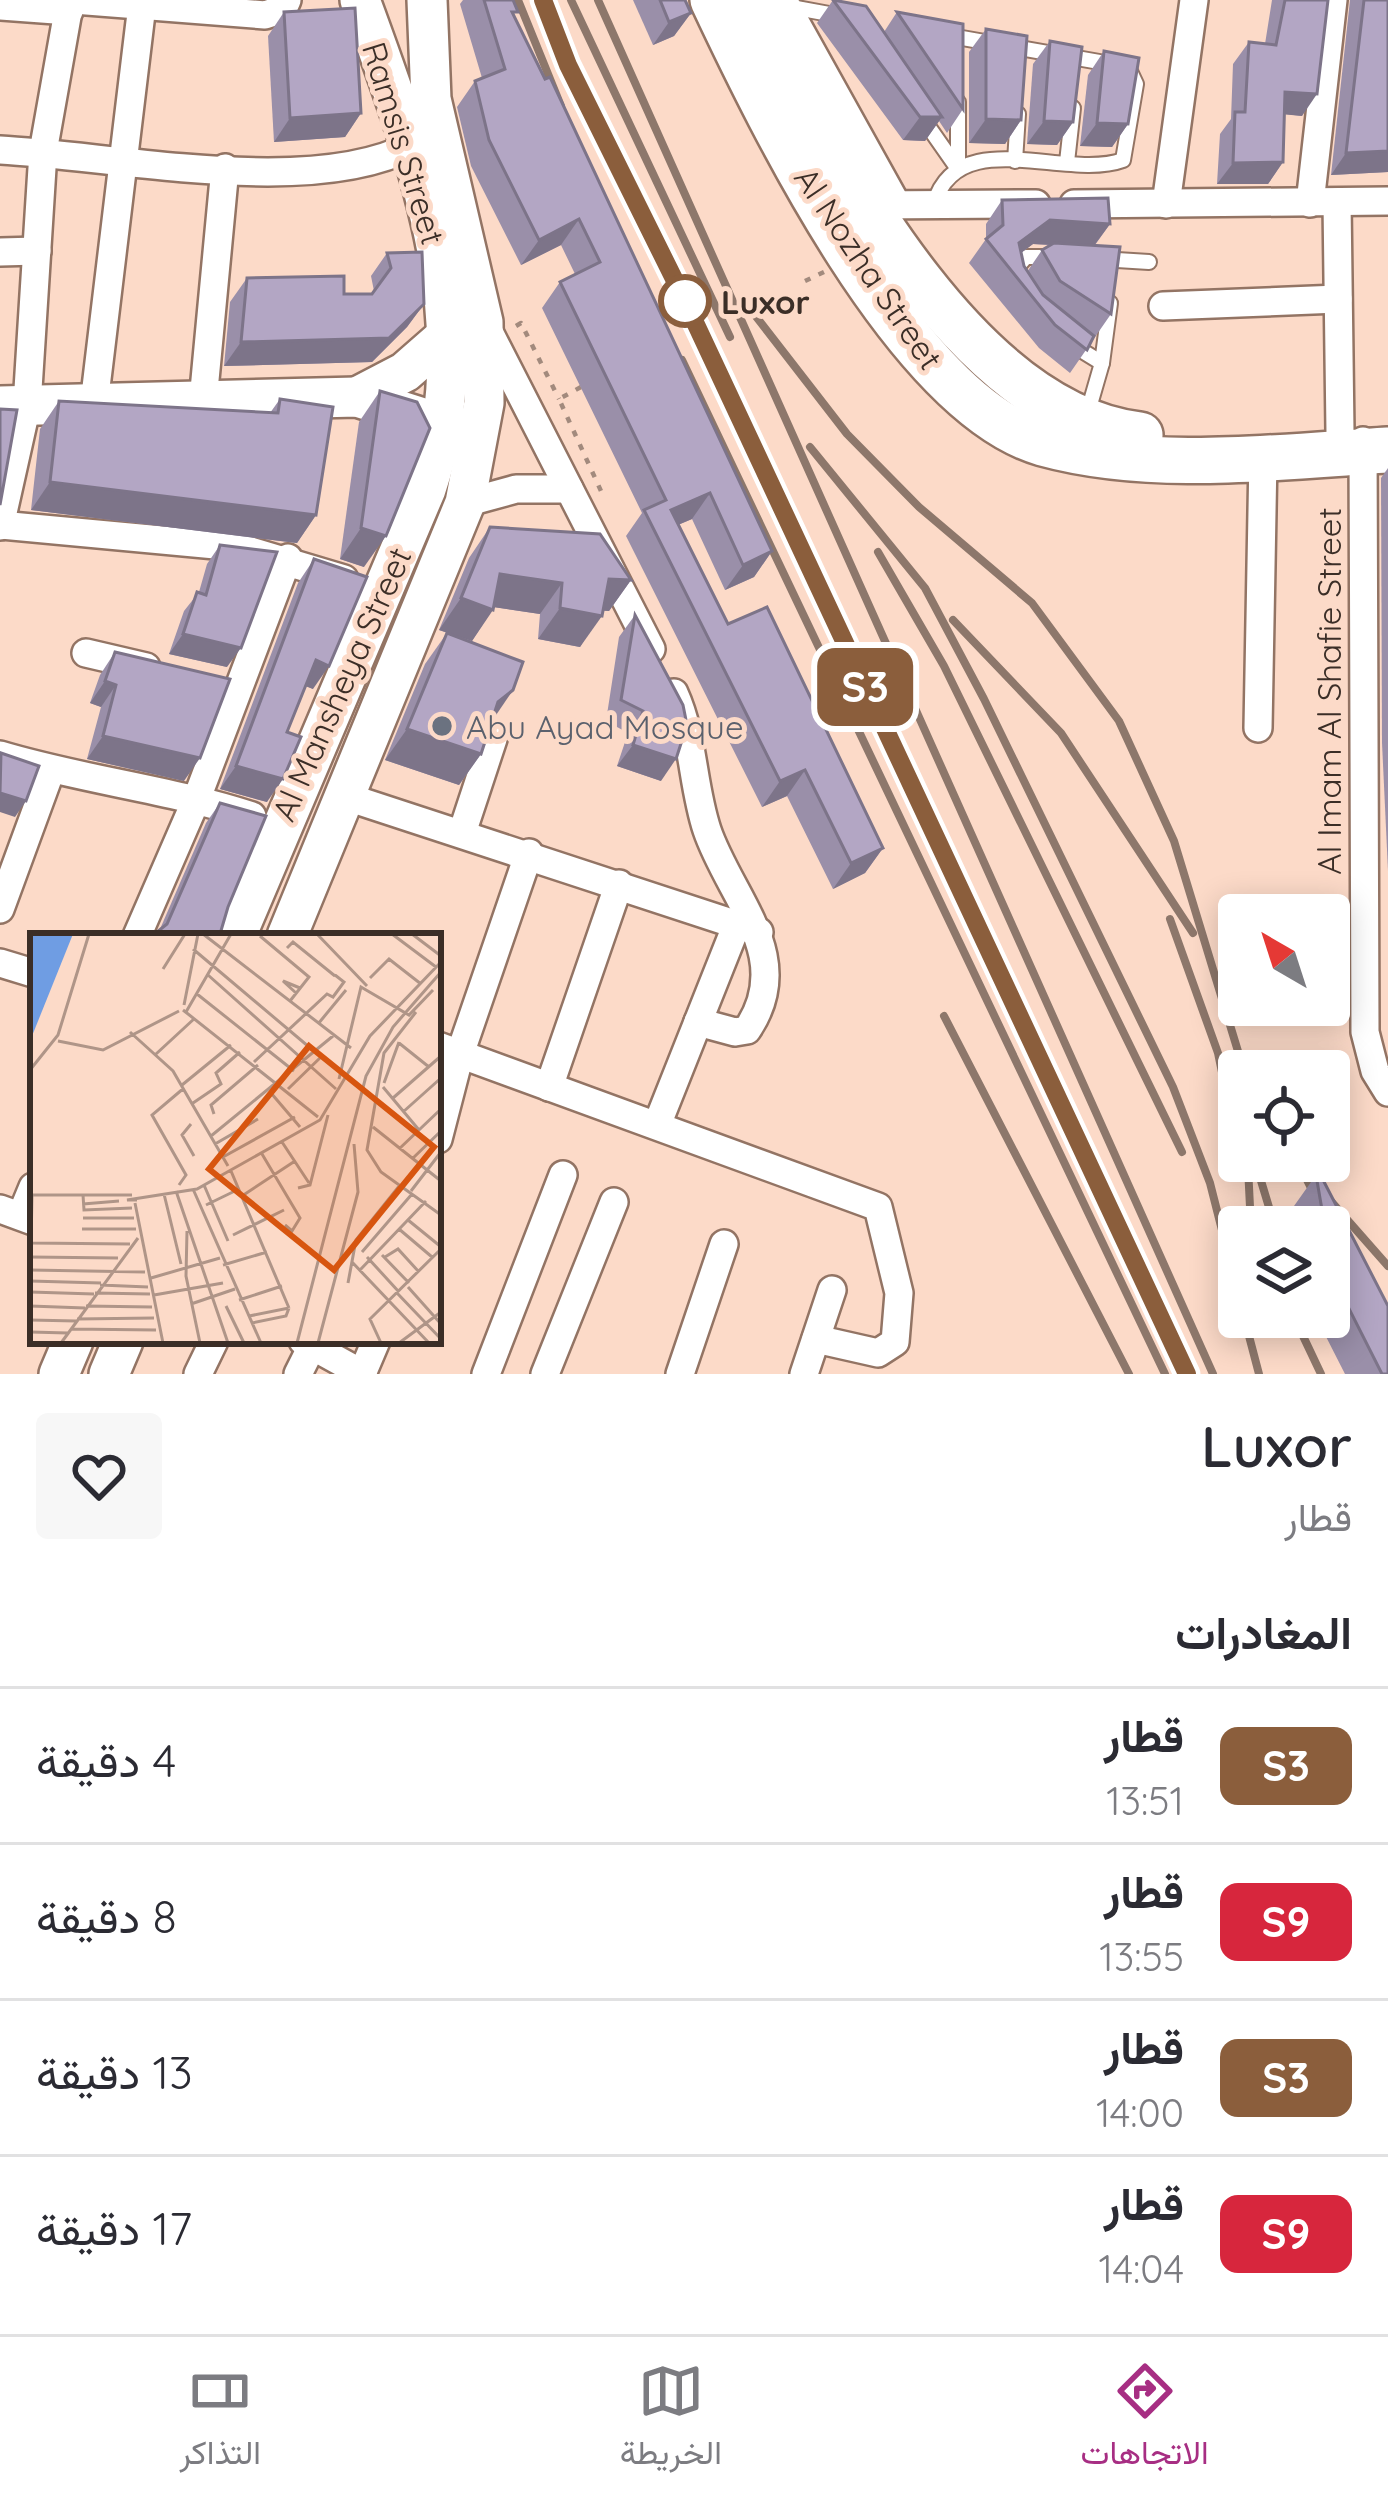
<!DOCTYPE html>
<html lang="ar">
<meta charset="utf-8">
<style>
body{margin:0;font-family:Quicksand,Vazirmatn,sans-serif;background:#f7f7f7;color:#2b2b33;direction:rtl;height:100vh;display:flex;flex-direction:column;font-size:45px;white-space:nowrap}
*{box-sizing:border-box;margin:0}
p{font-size:39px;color:#7c7c81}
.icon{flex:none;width:66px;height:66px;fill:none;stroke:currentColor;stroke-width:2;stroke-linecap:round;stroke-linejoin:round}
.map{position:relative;height:1374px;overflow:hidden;direction:ltr}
.drawer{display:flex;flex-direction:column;background:#fff;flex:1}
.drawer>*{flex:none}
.badge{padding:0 24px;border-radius:18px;font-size:42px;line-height:78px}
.needle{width:78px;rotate:321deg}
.buttons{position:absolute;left:1218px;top:894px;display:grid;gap:24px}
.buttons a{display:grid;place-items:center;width:132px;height:132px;border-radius:12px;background:#fff;box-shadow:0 6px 30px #0003;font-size:60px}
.map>.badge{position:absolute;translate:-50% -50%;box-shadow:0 0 0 6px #fff}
h2{padding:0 36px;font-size:45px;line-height:108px}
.round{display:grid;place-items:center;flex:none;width:126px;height:126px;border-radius:12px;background:#f7f7f7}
.headline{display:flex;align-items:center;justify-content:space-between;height:204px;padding:0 36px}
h1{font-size:57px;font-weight:600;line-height:90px}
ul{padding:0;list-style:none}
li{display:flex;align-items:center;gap:36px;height:156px;padding:0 36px;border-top:3px solid #e1e1e2}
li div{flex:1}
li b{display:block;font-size:45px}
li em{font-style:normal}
li .badge{min-width:132px;font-weight:700;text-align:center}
.dock{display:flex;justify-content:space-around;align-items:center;height:168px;border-top:3px solid #e1e1e2;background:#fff;font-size:33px;color:#7c7c81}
.dock a{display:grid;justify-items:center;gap:6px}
.dock .active{color:#a72e83}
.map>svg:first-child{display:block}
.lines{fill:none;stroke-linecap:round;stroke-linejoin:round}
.lane-casing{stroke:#937464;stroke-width:18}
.street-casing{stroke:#937464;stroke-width:32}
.secondary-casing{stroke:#937464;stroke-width:44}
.primary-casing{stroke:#937464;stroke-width:50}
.path{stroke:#a28a7d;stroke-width:4.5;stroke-dasharray:6 9;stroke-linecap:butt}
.lane{stroke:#fff;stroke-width:14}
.street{stroke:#fff;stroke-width:27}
.secondary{stroke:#fff;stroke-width:39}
.primary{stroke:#fff;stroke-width:45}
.rail{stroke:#8d776b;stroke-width:8}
.wall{fill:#9a8fa9;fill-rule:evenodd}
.shaded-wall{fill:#7d7489}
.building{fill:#b3a6c4;stroke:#7d7489;stroke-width:3}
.line-casing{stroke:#fff;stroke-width:27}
.line{stroke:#8b5e3c;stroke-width:18}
.stop-dot{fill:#fff;stroke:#8b5e3c;stroke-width:6}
.worship-dot{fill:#6b7280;stroke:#fcdac8;stroke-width:4.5}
.labels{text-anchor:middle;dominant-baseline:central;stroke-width:10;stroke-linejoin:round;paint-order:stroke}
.street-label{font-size:33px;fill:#3b2e27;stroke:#fcdac8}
.stop-label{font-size:33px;font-weight:bold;fill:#3b2e27;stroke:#fcdac8;text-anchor:start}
.worship-label{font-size:33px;fill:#5b616d;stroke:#fcdac8;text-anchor:start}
.inset-road{fill:none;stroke:#af9588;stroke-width:3}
.view{fill:#d7550f;fill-opacity:0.15;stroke:#d7550f;stroke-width:6}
.inset-edge{fill:none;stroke:#3b2e27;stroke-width:6}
</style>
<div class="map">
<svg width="1388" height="1374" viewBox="0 0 1388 1374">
<rect width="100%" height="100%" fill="#fcdac8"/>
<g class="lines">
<g class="lane-casing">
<g id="lane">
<path d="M 786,6 L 840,16"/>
<path d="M 923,119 L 958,169"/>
<path d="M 1015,161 L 1018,114"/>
<path d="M 1067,162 L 1073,108"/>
<path d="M 958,169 L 958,102"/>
<path d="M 934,204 C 958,123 1066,181 1123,160 L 1136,84 L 1128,67 L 945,35"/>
<path d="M 1101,259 L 1149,262"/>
<path d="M 1013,272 L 1026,257 L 1054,257"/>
<path d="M 1071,344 L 1102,363 L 1087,415"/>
<path d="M 1102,363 L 1110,303"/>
</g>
</g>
<g class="street-casing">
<g id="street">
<path d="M 74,0 L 265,15 L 283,9 L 287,0"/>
<path d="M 783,0 L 897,205"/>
<path d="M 0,6 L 69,11"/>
<path d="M 0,150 C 116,156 312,199 413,145"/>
<path d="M 1337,202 L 1340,432"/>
<path d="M 1310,203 L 1333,0"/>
<path d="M 1074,204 L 1388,201"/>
<path d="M 1166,204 L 1194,0"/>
<path d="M 869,205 L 1036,204"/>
<path d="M 0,252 L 37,251"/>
<path d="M 1163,306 L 1338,299"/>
<path d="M 488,330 L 651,649"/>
<path d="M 203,401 L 225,168"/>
<path d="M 94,404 L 142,5"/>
<path d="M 1363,441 L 1365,1032 L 1375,1071 L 1388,1092"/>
<path d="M 465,503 L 516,489 L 569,489"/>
<path d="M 0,525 L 237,547 L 344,579"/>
<path d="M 0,526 L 27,405 L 43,152 L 70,0"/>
<path d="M 86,653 L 146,667"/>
<path d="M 674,693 C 694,737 692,785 707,830 C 730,898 797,957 747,1030 L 735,1032 L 698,1022"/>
<path d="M 1258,728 L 1263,457"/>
<path d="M 0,755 C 83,780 169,789 252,816"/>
<path d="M 344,796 L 759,932"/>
<path d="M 462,833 L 493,739"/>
<path d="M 0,909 L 51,770"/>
<path d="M 137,936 L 197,798 L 288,558"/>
<path d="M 0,963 L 33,973"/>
<path d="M 438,1046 L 878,1207 L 899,1293 L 895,1342 L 878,1353 L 816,1339"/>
<path d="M 549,1087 L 619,884"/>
<path d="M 657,1125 L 737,924"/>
<path d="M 438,1139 L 460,1054 L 529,853"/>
<path d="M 0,1209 L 33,1221"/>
<path d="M 21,1216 L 33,1187"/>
<path d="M 303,1341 L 363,1374"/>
<path d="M 198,1374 L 214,1341"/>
<path d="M 298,1374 L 312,1346"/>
<path d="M 362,1374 L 376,1341"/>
<path d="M 486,1374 L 563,1175"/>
<path d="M 545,1374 L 614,1202"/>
<path d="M 680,1374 L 724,1244"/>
<path d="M 804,1374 L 832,1290"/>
</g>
</g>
<g class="secondary-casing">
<g id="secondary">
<path d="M 357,397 L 405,372 L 445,337"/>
<path d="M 0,406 L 357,397 L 423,418"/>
<path d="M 236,936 L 426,489 C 482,324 416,154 360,0"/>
<path d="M 287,936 L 465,503 L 484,403 L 483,322 L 431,99 L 427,0"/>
<path d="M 59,1374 L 73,1341"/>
<path d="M 109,1374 L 123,1341"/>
</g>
</g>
<g class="primary-casing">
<g id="primary">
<path d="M 713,0 C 771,123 907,404 1043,443 C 1152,473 1277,457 1388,450"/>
<path d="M 750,0 C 827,142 960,414 1140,435"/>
</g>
</g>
<g class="path">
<path d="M 805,281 L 824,272"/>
<path d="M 516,326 L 521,323 L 559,399"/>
<path d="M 581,387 L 559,399 L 601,491"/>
</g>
<use href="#lane" class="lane"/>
<use href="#street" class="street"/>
<use href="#secondary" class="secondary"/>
<use href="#primary" class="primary"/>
<g class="rail">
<path d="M 518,0 L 561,106"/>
<path d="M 543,0 L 568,65 L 685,301 L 1187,1374"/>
<path d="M 571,0 L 730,337"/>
<path d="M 598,0 L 1213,1374"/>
<path d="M 751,310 L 847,434 L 919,507 L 1032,603 L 1119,721 L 1174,841 L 1244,1071"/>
<path d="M 682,360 L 1165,1374"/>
<path d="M 810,447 L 925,588 L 984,699 L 1173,1087 L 1210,1183 L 1239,1297"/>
<path d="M 878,552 L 944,666 L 1182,1152"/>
<path d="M 953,620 L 1061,733 L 1193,933"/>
<path d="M 1170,919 L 1218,1053 L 1239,1155"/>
<path d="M 944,1016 L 1129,1374"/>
<path d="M 1255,1161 L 1275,1227"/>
<path d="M 1299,1164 L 1323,1212"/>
<path d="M 1248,1167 L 1251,1227"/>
<path d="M 1321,1190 L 1388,1266"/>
<path d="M 1244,1317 L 1259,1374"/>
<path d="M 1294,1317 L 1321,1374"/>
</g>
</g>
<g class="wall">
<path d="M 463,0 L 513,0 L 514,17 L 772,551 L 754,577 L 725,590 L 692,519 L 678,525 L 728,624 L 883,848 L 865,873 L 833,889 L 787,796 L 762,807 L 626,536 L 642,513 L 542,308 L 560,282 L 575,274 L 561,245 L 521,265 L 471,166 L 457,107 L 475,81 L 482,78 L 460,4 Z"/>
<path d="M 633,0 L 685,0 L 691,13 L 674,36 L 653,45 Z"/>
<path d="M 833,0 L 884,32 L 897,12 L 963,109 L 947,133 L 939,121 L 925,141 L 903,140 L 817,23 Z"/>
<path d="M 1272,0 L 1328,0 L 1302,116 L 1285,114 L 1283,162 L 1268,184 L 1217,184 L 1220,134 L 1231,119 L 1233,64 L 1249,42 L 1265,44 Z"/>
<path d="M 1350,0 L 1388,0 L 1388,172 L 1331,175 Z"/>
<path d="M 284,12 L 361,113 L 345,137 L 274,142 L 268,36 Z"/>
<path d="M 986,29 L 1021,120 L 1005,144 L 969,143 L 969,52 Z"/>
<path d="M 1050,41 L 1073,122 L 1057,145 L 1027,144 L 1033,64 Z"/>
<path d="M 1104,51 L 1128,124 L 1112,147 L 1080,146 L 1088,75 Z"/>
<path d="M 1002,200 L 1110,224 L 1095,245 L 1111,314 L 1070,373 L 1039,348 L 969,263 L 986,239 L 986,224 ZM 1033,244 L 1050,245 L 1042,250 L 1027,272 L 1024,266 L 1021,253 Z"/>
<path d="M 387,253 L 424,304 L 407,327 L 372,362 L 224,366 L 230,302 L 247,278 L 344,294 L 372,294 L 374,291 L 371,276 Z"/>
<path d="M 380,391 L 364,567 L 340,559 L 359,422 Z"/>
<path d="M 280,399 L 316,515 L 297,543 L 31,510 L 40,429 L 59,401 L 270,413 Z"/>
<path d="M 1388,468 L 1388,871 L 1382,743 L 1381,478 Z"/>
<path d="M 490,527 L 631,580 L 609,611 L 603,610 L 580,647 L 538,639 L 540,614 L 494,607 L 472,641 L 439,630 L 469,558 Z"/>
<path d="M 220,545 L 227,667 L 169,654 L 184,611 L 199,592 L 207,564 Z"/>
<path d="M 314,559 L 313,689 L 306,686 L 287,732 L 267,802 L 220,789 L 298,583 Z"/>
<path d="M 635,615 L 661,781 L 617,766 L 628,733 L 606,721 L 619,637 Z"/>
<path d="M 447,633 L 491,722 L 481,754 L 459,785 L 385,760 L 425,664 Z"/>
<path d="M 115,652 L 184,781 L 87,759 L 101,707 L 90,703 L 100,675 Z"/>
<path d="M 220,803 L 228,907 L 220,934 L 160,929 L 206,823 Z"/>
<path d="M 1316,1175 L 1388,1374 L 1345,1374 L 1316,1317 L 1329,1317 L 1329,1227 L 1298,1227 L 1294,1206 Z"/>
</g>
<g class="shaded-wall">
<path d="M 691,13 L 674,36 L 653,45 L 669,22 Z"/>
<path d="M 1285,92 L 1317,94 L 1302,116 L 1270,113 Z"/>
<path d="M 361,113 L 345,137 L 274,142 L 290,118 Z"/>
<path d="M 920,117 L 942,117 L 925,141 L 903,140 Z"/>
<path d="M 986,119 L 1021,120 L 1005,144 L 969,143 Z"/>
<path d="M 1044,121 L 1073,122 L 1057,145 L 1027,144 Z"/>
<path d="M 1097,123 L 1128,124 L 1112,147 L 1080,146 Z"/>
<path d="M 1388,151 L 1388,172 L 1331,175 L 1346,153 Z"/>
<path d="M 1283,162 L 1268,184 L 1217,184 L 1233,163 Z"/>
<path d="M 579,219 L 561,245 L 521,265 L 539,240 Z"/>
<path d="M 1050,220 L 1110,224 L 1093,247 L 1033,244 L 1006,264 L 1019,243 Z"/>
<path d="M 424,304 L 407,327 L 372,362 L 224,366 L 241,342 Z"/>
<path d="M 50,482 L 316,515 L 297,543 L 31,510 Z"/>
<path d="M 710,493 L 692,519 L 656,534 L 671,510 Z"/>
<path d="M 361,528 L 386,536 L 364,567 L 340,559 Z"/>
<path d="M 772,551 L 754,577 L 725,590 L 743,565 Z"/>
<path d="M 500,574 L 562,583 L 540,614 L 479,605 Z"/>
<path d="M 609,579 L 631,580 L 609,611 L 587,610 Z"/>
<path d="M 461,598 L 493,610 L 472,641 L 439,630 Z"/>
<path d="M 560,608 L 602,616 L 580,647 L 538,639 Z"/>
<path d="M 183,634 L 241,648 L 227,667 L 169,654 Z"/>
<path d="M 316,660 L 329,666 L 313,689 L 300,684 Z"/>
<path d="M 105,681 L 116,685 L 101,707 L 90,703 Z"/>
<path d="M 513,690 L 492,721 L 498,702 Z"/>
<path d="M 407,729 L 481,754 L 459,785 L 385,760 Z"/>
<path d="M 103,736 L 200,758 L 184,781 L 87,759 Z"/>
<path d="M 633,745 L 676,759 L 661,781 L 617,766 Z"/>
<path d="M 236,766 L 283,779 L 267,802 L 220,789 Z"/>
<path d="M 805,770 L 787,796 L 762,807 L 780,781 Z"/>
<path d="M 0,793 L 26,801 L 15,817 L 0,812 Z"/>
<path d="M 883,848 L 865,873 L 833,889 L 851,863 Z"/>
</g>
<g class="building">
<path d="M 484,0 L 513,0 L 518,12 L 512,12 L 545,79 L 550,77 L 772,551 L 743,565 L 710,493 L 671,510 L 728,624 L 767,607 L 883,848 L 851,863 L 805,770 L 780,781 L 644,510 L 666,500 L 560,282 L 600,262 L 579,219 L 539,240 L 489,140 L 475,81 L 505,69 Z"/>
<path d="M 660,0 L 685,0 L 691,13 L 669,22 Z"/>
<path d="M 833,0 L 866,6 L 942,117 L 920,117 Z"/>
<path d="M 1285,0 L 1328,0 L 1317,94 L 1285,92 L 1283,162 L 1233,163 L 1235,112 L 1245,112 L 1249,42 L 1276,45 Z"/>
<path d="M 1364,0 L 1388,0 L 1388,151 L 1346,153 Z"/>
<path d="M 355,8 L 361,113 L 290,118 L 284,12 Z"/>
<path d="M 897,12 L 963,24 L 963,109 Z"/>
<path d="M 986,29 L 1027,36 L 1021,120 L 986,119 Z"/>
<path d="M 1050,41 L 1082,47 L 1073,122 L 1044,121 Z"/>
<path d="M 1104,51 L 1139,58 L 1128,124 L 1097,123 Z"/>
<path d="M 1108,198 L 1110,224 L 1050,220 L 1019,243 L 1024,266 L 1043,295 L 1094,336 L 1087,350 L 1055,325 L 986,239 L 1003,225 L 1002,200 Z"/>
<path d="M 1054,243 L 1120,247 L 1111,314 L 1060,281 L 1042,250 Z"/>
<path d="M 422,252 L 424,304 L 389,338 L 241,342 L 247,278 L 344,276 L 344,294 L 372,294 L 391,268 L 387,253 Z"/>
<path d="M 380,391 L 417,402 L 430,428 L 386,536 L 361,528 Z"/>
<path d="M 280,399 L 333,407 L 316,515 L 50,482 L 59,401 L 278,413 Z"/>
<path d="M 0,409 L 17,410 L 0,505 Z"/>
<path d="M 490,527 L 600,534 L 631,580 L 609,579 L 602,616 L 560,608 L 562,583 L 500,574 L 493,610 L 461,598 Z"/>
<path d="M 220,545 L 277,552 L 241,648 L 183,634 L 197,592 L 206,595 Z"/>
<path d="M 314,559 L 367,577 L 329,666 L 316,660 L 287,732 L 301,737 L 283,779 L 236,766 Z"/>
<path d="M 635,615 L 683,705 L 687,725 L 676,759 L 633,745 L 643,711 L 621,700 Z"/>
<path d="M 447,633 L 523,662 L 513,690 L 498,702 L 481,754 L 407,729 Z"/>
<path d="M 115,652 L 230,679 L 200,758 L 103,736 L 116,685 L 105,681 Z"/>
<path d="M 1,753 L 39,766 L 26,801 L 0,793 Z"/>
<path d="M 220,803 L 266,816 L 228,907 L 220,934 L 224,936 L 152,936 L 167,924 Z"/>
<path d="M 1320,1174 L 1388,1306 L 1388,1374 L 1382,1374 L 1333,1277 L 1329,1251 L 1329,1227 L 1325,1227 L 1316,1175 Z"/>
</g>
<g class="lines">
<g class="line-casing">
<path id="line" d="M 543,0 L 568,65 L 685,301 L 1187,1374"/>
</g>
<use href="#line" class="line"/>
</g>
<circle class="stop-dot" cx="685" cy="301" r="24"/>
<circle class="worship-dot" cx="442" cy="726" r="12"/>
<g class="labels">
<g class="street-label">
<text transform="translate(404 143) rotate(73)">Ramsis Street</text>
<text transform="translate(869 268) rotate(56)">Al Nozha Street</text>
<text transform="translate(341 684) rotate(-66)">Al Mansheya Street</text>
<text transform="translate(1328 691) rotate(-90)">Al Imam Al Shafie Street</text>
</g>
<g class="stop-label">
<text x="721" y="301">Luxor</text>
</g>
<g class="worship-label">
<text x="466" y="726">Abu Ayad Mosque</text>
</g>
</g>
<g transform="translate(30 933)">
<rect width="411" height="411" fill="#fcdac8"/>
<path d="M 0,1 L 43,1 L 0,108 Z" fill="#6f9de3"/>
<path class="inset-road" d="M 173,1 L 321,115M 287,1 L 337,53M 362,1 L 406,34M 382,1 L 411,23M 230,3 L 279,44 L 260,68M 257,15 L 263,9 L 305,43M 163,16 L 285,119M 133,36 L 155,1M 178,42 L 306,156M 340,45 L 359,26 L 391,51M 266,60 L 253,48 L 270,55M 167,61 L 264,138M 154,72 L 168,1M 153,77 L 288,184M 156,79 L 201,1M 386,79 L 354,120 L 337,217 L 351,239 L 411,282M 288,91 L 316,57M 100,99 L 143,138 L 198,233M 28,108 L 73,117 L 149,78M 369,110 L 399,134M 126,121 L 165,85M 224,129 L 297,61 L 303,64 L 314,49 L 305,42M 0,137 L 28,102 L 59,1M 309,146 L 331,54 L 379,82 L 403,57M 354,150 L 369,109M 152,152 L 201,112M 353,154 L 389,197M 258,156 L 292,123M 241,160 L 270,194M 363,165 L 411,123M 163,170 L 191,151 L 186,140 L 210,119M 373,179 L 411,145M 184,181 L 181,172 L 228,132M 161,191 L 152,202 L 164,223M 343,194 L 411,248M 181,203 L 303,103M 252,209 L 279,250M 185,211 L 228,186M 369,216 L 411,176M 232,221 L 270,285 L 262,298 L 255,292M 193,224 L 265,184M 382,226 L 411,198M 201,238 L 259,375M 149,252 L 156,242 L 122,182 L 154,155M 174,252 L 198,308M 268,255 L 280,252 L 298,182M 163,256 L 231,410M 146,258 L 198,410M 381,258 L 411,219M 134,261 L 151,331M 0,262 L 102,262M 53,262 L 54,277 L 102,275M 212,263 L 265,228M 107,267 L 97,267 L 167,256 L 290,187 L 340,103 L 411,29M 105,270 L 133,410M 53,271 L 89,268M 176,272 L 209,256M 53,285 L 104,285M 378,287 L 410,313M 52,296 L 106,296M 369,296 L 402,324M 157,298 L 156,343 L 170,410M 203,302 L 254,277M 0,310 L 100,311M 1,310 L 2,262M 332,319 L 382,261M 352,322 L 379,350M 0,324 L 88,325M 337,324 L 369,359M 355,324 L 368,316 L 389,339M 322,329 L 399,410M 193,332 L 237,319M 0,337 L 115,339M 330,337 L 396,268M 121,345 L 190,325M 0,348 L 71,350M 318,350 L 326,307 L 370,252M 70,352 L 118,354M 378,354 L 411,391M 0,359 L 64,361M 65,360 L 120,361M 367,360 L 411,406M 124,362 L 193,350M 209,367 L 252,353M 161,371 L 205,356M 0,373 L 55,375M 56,373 L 122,374M 196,373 L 214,410M 219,383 L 259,375M 47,386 L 124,385M 0,387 L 46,388M 222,390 L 256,383 L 259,375M 41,396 L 126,397M 0,399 L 38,400M 31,410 L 108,305M 267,410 L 336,143 L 363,94 L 411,39M 288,410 L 328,259 L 324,211M 351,410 L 340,386 L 411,316M 369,410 L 411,379"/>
<path class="view" d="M 279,113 L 404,214 L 304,337 L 179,236 Z"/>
<rect width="411" height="411" class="inset-edge"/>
</g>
</svg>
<div class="buttons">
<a><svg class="needle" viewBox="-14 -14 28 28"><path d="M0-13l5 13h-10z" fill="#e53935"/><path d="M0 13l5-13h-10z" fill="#7c7c81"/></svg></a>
<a><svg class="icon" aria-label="locate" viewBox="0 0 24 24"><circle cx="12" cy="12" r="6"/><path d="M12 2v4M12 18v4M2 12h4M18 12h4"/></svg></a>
<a><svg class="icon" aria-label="layers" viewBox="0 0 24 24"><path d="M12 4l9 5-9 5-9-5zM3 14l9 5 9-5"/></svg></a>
</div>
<b class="badge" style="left:865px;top:687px;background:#8b5e3c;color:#fff">S3</b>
</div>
<section class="drawer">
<div class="headline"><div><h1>Luxor</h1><p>قطار</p></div><a class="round"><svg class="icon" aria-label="heart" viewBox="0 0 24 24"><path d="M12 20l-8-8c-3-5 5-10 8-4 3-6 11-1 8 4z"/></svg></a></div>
<h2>المغادرات</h2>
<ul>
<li><span class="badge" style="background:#8b5e3c;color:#fff">S3</span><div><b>قطار</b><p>13:51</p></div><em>4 دقيقة</em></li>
<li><span class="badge" style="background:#d7263d;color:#fff">S9</span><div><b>قطار</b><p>13:55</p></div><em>8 دقيقة</em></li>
<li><span class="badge" style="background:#8b5e3c;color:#fff">S3</span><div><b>قطار</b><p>14:00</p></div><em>13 دقيقة</em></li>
<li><span class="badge" style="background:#d7263d;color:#fff">S9</span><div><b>قطار</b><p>14:04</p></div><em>17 دقيقة</em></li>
</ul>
</section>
<nav class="dock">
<a class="active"><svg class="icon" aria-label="directions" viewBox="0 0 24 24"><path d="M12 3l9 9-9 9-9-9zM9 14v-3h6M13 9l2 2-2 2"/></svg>الاتجاهات</a>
<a><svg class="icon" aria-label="map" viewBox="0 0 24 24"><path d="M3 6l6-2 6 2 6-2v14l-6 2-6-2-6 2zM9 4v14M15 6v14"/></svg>الخريطة</a>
<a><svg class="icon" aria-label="tickets" viewBox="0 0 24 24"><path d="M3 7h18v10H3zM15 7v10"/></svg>التذاكر</a>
</nav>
